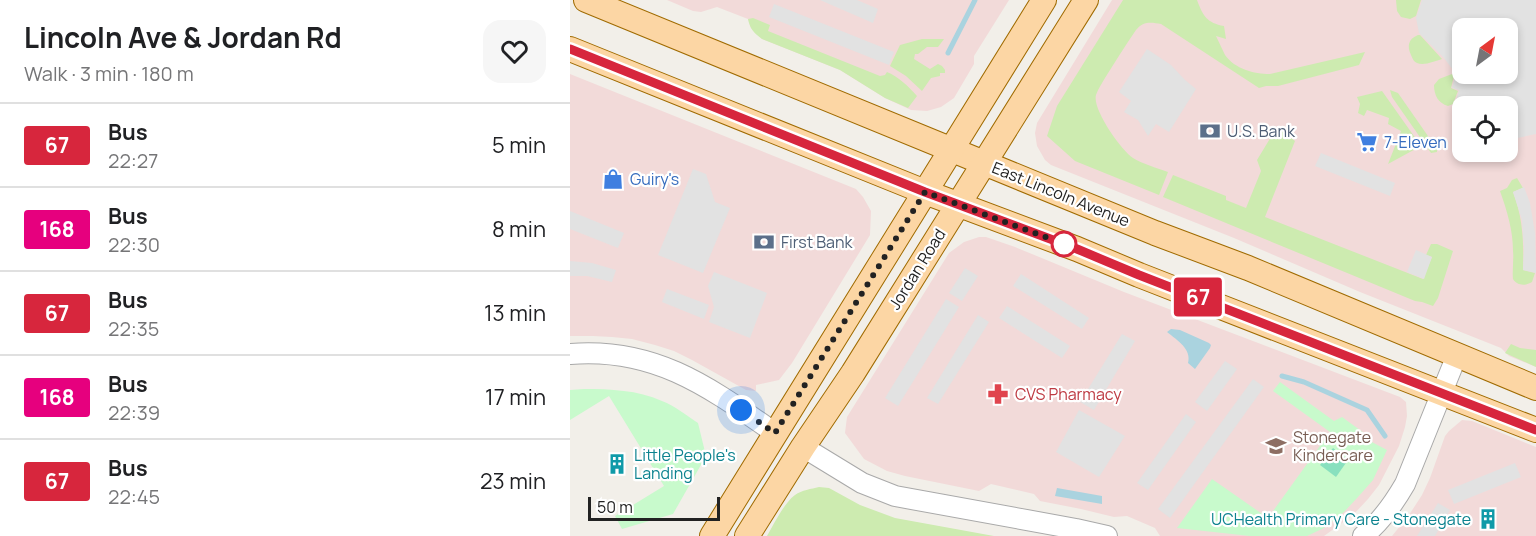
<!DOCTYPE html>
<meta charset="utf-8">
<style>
body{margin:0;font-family:Manrope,sans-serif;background:#f6f6f6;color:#202124;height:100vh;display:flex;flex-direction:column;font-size:22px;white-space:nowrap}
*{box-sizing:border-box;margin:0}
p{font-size:20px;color:#757577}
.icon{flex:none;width:33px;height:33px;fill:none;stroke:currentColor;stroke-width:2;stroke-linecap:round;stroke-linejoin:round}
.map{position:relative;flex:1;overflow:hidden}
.panel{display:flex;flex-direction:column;background:#fff;width:570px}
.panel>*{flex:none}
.badge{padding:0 12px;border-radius:4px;font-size:21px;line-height:39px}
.needle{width:39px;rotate:32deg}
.buttons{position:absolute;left:882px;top:18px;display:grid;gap:12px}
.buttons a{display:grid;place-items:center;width:66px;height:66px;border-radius:12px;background:#fff;box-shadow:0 3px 9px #0003;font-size:30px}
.scale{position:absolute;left:18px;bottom:15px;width:132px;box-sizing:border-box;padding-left:6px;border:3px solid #222;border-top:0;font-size:16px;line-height:21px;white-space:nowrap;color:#222;-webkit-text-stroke:4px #fff;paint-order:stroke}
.you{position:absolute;width:30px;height:30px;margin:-15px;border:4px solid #fff;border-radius:50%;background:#1a73e8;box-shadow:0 0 0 9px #1a73e833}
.map>.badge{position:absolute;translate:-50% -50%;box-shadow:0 0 0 3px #fff}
.round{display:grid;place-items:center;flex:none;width:63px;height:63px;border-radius:18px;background:#f6f6f6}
.summary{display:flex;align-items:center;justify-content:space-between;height:102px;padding:0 24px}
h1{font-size:28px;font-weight:700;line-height:45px}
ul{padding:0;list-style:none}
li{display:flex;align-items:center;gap:18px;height:84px;padding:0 24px;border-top:2px solid #e0e0e0}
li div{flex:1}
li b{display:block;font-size:22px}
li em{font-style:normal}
li .badge{min-width:66px;font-weight:700;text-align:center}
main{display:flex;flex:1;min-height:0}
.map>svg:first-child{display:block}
.commercial{fill:#f2dad9;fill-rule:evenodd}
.grass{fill:#cdebb0}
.park{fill:#c8facc}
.pitch{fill:#88e0be}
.parking{fill:#e2e2e2;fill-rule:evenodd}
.water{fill:#aad3df}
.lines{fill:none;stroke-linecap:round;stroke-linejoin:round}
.stream{stroke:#aad3df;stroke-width:5}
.minor-casing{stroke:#a9a9a9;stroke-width:22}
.major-casing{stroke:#a06b00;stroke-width:26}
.minor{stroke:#fff;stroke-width:20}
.major{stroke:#fcd6a4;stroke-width:24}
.line-casing{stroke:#fff;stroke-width:14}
.line{stroke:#d7263d;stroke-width:9}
.walk{stroke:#222;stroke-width:6;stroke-dasharray:0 10.8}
.stop-dot{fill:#fff;stroke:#d7263d;stroke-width:3}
.labels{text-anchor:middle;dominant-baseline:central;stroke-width:4.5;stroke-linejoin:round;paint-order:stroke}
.service-label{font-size:16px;fill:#4e5e75;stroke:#fff;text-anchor:start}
.shop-label{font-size:16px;fill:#366cbe;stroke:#fff;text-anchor:start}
.street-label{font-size:16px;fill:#222;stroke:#fff}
.health-label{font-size:16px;fill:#be3a42;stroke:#fff;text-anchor:start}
.education-label{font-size:16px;fill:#785e54;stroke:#fff;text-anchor:start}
.culture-label{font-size:16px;fill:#0d838f;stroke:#fff;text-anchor:start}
</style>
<main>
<section class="panel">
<div class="summary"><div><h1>Lincoln Ave &amp; Jordan Rd</h1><p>Walk · 3 min · 180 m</p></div><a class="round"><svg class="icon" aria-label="heart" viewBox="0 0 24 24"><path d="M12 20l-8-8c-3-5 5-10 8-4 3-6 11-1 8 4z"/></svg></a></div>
<ul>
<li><span class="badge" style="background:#d7263d;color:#fff">67</span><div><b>Bus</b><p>22:27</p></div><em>5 min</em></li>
<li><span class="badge" style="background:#e6007e;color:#fff">168</span><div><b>Bus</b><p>22:30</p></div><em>8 min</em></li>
<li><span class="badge" style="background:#d7263d;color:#fff">67</span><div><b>Bus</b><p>22:35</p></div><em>13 min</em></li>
<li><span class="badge" style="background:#e6007e;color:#fff">168</span><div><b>Bus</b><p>22:39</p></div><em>17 min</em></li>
<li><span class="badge" style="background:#d7263d;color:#fff">67</span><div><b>Bus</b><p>22:45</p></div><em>23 min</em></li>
</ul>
</section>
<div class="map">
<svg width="966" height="536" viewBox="0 0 966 536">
<rect width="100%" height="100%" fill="#f2efe9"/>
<g class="commercial">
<path d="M 97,0 L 439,0 L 404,56 L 404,64 L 384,98 L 371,107 L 357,111 L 341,110 L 315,98 L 270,70 L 192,39 L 181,28 L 178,19 L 147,7 L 131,12 L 123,11 Z"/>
<path d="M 542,0 L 966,0 L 966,367 L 939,356 L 931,348 L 790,292 L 664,238 L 481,165 L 475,160 L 467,146 L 465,133 L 467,123 ZM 892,28 L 938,28 L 938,74 L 892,74 ZM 892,106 L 938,106 L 938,152 L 892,152 Z"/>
<path d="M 0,74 L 286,189 L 293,197 L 301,211 L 300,235 L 222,363 L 209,380 L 186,385 L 186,391 L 176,390 L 122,360 L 104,351 L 85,345 L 62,339 L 42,337 L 23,336 L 0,336 Z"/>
<path d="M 409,237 L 416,237 L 445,247 L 554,292 L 830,397 L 836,402 L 837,416 L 835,427 L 829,446 L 809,485 L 798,499 L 783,515 L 754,536 L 590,536 L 585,528 L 557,516 L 544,517 L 511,509 L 470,501 L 464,494 L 421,484 L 409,491 L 335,476 L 317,471 L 294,459 L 275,433 L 277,417 L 379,253 L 394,242 Z"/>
<path d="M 892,420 L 902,421 L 966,447 L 966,536 L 822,536 L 839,515 L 852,495 L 860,478 L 875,436 L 879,431 Z"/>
</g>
<g class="grass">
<path d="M 553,0 L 627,0 C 633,16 637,23 654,26 L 656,39 L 646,36 C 649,42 652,49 655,55 C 665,69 684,74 700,74 L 795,52 L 789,65 L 708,86 L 696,86 L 689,88 L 591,24 C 581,22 573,21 566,30 C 555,46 545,62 535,78 C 532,83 528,89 526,95 C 522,109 551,150 563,158 C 573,164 587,168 598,172 L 589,195 L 505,161 L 477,136 L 487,106 Z"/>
<path d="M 826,0 L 851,0 L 846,16 L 840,19 L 831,17 L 827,11 Z"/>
<path d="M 183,18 L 200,25 L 198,31 L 310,76 L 315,75 L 317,72 C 329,77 338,86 347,96 L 338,108 L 315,98 L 270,70 L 192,39 C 184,33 180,29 178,19 Z"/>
<path d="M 848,35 L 850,35 L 872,59 C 865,61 854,66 847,63 C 843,61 843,59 841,55 C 837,46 838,39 848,35 Z"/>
<path d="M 352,39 L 374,39 L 368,47 L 357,47 L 348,54 L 345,54 L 344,59 L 360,69 L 368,64 L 372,66 L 375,70 L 375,73 L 370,73 L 370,76 L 361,78 L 352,91 L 336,76 L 320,66 L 330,45 Z"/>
<path d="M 882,74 L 884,76 L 881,88 L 888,91 L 883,104 L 878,106 C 868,103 864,95 864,85 L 869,79 Z"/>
<path d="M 820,90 L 828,93 L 867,149 L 867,152 L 861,153 L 822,97 Z"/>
<path d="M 812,91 L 851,146 L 818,164 L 831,131 L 818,124 L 819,118 L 797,110 L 794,116 L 788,113 L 790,104 L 787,97 Z"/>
<path d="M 707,127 L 725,141 L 695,217 L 853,279 L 862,257 L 856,255 L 861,244 L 867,244 L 883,251 L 868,298 L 863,306 L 852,302 L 845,301 L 593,197 L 603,175 L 656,196 L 656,200 L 676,208 L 691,171 L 687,160 Z"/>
<path d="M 947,178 L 953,188 L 943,192 C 953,218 954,243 953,270 L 965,273 L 962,282 C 956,286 947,286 943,279 C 942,270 944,260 943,251 C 943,230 937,211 930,191 L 937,188 L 942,180 Z"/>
<path d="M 941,344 L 950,348 L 966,350 L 966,367 L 935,353 Z"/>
<path d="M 249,487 L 259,488 L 290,505 L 325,518 L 424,536 L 197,536 C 204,524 214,503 225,495 C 232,490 241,489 249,487 Z"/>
</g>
<g class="park">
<path d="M 710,382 L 764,421 L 772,417 L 794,433 L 798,440 L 817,450 L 803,480 L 788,497 L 774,512 L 754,528 L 737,536 L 680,536 L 607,528 L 642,479 L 698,518 L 760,432 L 703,391 Z"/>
<path d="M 14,389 C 41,389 67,390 92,401 C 105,406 117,416 128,423 L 136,456 L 103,514 L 52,529 L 45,516 L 94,486 L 39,396 L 0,420 L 0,390 Z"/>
</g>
<path class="pitch" d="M 763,448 L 778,460 L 766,477 L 750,465 Z"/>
<g class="parking">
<path d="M 250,0 L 287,0 L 308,9 L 303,23 Z"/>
<path d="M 852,0 L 966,0 L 966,134 L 938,140 L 938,106 L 892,106 L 892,108 L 885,105 L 889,90 L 882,88 L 886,74 L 874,58 L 849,33 L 846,18 ZM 892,28 L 938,28 L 938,74 L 892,74 Z"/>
<path d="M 204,4 L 324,52 L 319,65 L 199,17 Z"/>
<path d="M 577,49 L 601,65 L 615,80 L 626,89 L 599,132 L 586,124 L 578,136 L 568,120 L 554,112 L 561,101 L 549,92 Z"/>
<path d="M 751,153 L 825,183 L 820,196 L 745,166 Z"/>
<path d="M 123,169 L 136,174 L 145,202 L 160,208 L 133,273 L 88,255 Z"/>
<path d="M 954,187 L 960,203 L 965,233 L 966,273 L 953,270 L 954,248 L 952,220 L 943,192 Z"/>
<path d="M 0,211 L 54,233 L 48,248 L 0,229 Z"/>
<path d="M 846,250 L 862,257 L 854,279 L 837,272 Z"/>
<path d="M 0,261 L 22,263 L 46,270 L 42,282 L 17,276 L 0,276 Z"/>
<path d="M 395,268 L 408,276 L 392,301 L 379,293 Z"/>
<path d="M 144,272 L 197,293 L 180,338 L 139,322 L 144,307 L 138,286 Z"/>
<path d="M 451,274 L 519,318 L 512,329 L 443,286 Z"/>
<path d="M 97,289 L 139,305 L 134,319 L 92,302 Z"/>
<path d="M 376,299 L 389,307 L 328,406 L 315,398 Z"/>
<path d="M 437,306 L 500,346 L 492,358 L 429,318 Z"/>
<path d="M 408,315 L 419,322 L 368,404 L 357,398 Z"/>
<path d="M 552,334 L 565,341 L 524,410 L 510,402 Z"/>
<path d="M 655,361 L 667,369 L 637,411 L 625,402 Z"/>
<path d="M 683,379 L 694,387 L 600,518 L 588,509 Z"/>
<path d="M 509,410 L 555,436 L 529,477 L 486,452 Z"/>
<path d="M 616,414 L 626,422 L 578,490 L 567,483 Z"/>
<path d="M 945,463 L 951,477 L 884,504 L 878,490 Z"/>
<path d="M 868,503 L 880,510 L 865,536 L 847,536 Z"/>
</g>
<g class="water">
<path d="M 601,329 L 610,330 L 639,343 L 641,345 L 640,348 L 625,369 L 618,363 C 622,349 607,340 597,332 Z"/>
<path d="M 487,488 L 532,496 L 532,504 L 485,496 Z"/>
</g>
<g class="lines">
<g class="stream">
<path d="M 378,53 L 405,0"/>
<path d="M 712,376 L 734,382 L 797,410 L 815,436"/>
</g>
<g class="minor-casing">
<g id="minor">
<path d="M 0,354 C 85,347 139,387 205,433"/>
<path d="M 233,447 L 292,483 L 325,496 L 506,529 L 537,536"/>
<path d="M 793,536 C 811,522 824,503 835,484 L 887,355"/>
</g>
</g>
<g class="major-casing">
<g id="major">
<path d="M 16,0 L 585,233 L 678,268 L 966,388"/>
<path d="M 0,49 L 355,192 L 507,249 L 569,275 L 966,430"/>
<path d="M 142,536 L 474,0"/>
<path d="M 177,536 L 233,447 L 283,373 L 516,0"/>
</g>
</g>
<use href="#minor" class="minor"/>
<use href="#major" class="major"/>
</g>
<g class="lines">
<g class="line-casing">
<path id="line" d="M 0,49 L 355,192 L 507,249 L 569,275 L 966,430"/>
</g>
<use href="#line" class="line"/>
<path class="walk" d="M 171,410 L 205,433 L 355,192 L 494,244"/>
</g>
<defs>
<g id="bank-bare" transform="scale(1.62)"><path d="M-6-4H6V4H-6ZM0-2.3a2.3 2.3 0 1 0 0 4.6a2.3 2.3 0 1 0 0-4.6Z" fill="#5c6f8a" stroke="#fff" stroke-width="2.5" paint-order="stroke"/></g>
<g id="supermarket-bare" transform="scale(1.62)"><path d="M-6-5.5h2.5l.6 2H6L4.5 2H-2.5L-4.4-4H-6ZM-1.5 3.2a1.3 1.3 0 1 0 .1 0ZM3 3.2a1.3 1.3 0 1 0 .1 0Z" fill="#3f7fe0" stroke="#fff" stroke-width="2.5" paint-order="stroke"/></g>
<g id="shop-bare" transform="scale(1.62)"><path d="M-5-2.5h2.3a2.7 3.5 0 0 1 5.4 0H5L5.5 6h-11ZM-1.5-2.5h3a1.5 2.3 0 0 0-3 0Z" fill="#3f7fe0" stroke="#fff" stroke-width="2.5" paint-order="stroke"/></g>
<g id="pharmacy-bare" transform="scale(1.62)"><path d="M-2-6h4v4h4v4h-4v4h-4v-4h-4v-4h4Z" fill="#e0444e" stroke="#fff" stroke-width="2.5" paint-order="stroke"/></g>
<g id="school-bare" transform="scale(1.62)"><path d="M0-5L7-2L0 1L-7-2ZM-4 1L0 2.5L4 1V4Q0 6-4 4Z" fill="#8d6e63" stroke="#fff" stroke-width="2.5" paint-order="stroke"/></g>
<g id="building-bare" transform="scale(1.62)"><path d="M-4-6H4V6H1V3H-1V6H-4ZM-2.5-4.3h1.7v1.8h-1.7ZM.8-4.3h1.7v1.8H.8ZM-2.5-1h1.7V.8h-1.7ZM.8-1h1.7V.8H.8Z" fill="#0f9aa8" stroke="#fff" stroke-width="2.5" paint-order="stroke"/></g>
</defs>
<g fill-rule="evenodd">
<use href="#bank-bare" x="640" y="131"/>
<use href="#supermarket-bare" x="797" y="142"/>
<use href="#shop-bare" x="43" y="179"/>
<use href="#bank-bare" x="194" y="242"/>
<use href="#pharmacy-bare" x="428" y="394"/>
<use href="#school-bare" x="706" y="446"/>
<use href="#building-bare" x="47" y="464"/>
<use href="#building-bare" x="918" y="519"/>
</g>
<circle class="stop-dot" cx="494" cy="244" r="12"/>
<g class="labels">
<g class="service-label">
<text x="657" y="131">U.S. Bank</text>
<text x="211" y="242">First Bank</text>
</g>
<g class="shop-label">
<text x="814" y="142">7-Eleven</text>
<text x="60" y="179">Guiry's</text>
</g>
<g class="street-label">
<text transform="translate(491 194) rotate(22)">East Lincoln Avenue</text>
<text transform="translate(347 269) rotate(-58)">Jordan Road</text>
</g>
<g class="health-label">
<text x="445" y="394">CVS Pharmacy</text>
</g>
<g class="education-label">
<text x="723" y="437">Stonegate<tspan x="723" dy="18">Kindercare</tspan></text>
</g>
<g class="culture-label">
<text x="64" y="455">Little People's<tspan x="64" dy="18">Landing</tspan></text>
<text x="901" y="519" text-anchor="end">UCHealth Primary Care - Stonegate</text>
</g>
</g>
</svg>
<div class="buttons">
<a><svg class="needle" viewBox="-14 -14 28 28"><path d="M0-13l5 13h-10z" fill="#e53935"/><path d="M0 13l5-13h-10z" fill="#757577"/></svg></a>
<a><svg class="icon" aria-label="locate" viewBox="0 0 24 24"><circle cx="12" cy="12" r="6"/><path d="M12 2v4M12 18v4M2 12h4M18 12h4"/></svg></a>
</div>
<div class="scale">50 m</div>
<div class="you" style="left:171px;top:410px"></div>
<b class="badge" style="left:628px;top:297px;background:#d7263d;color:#fff">67</b>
</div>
</main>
